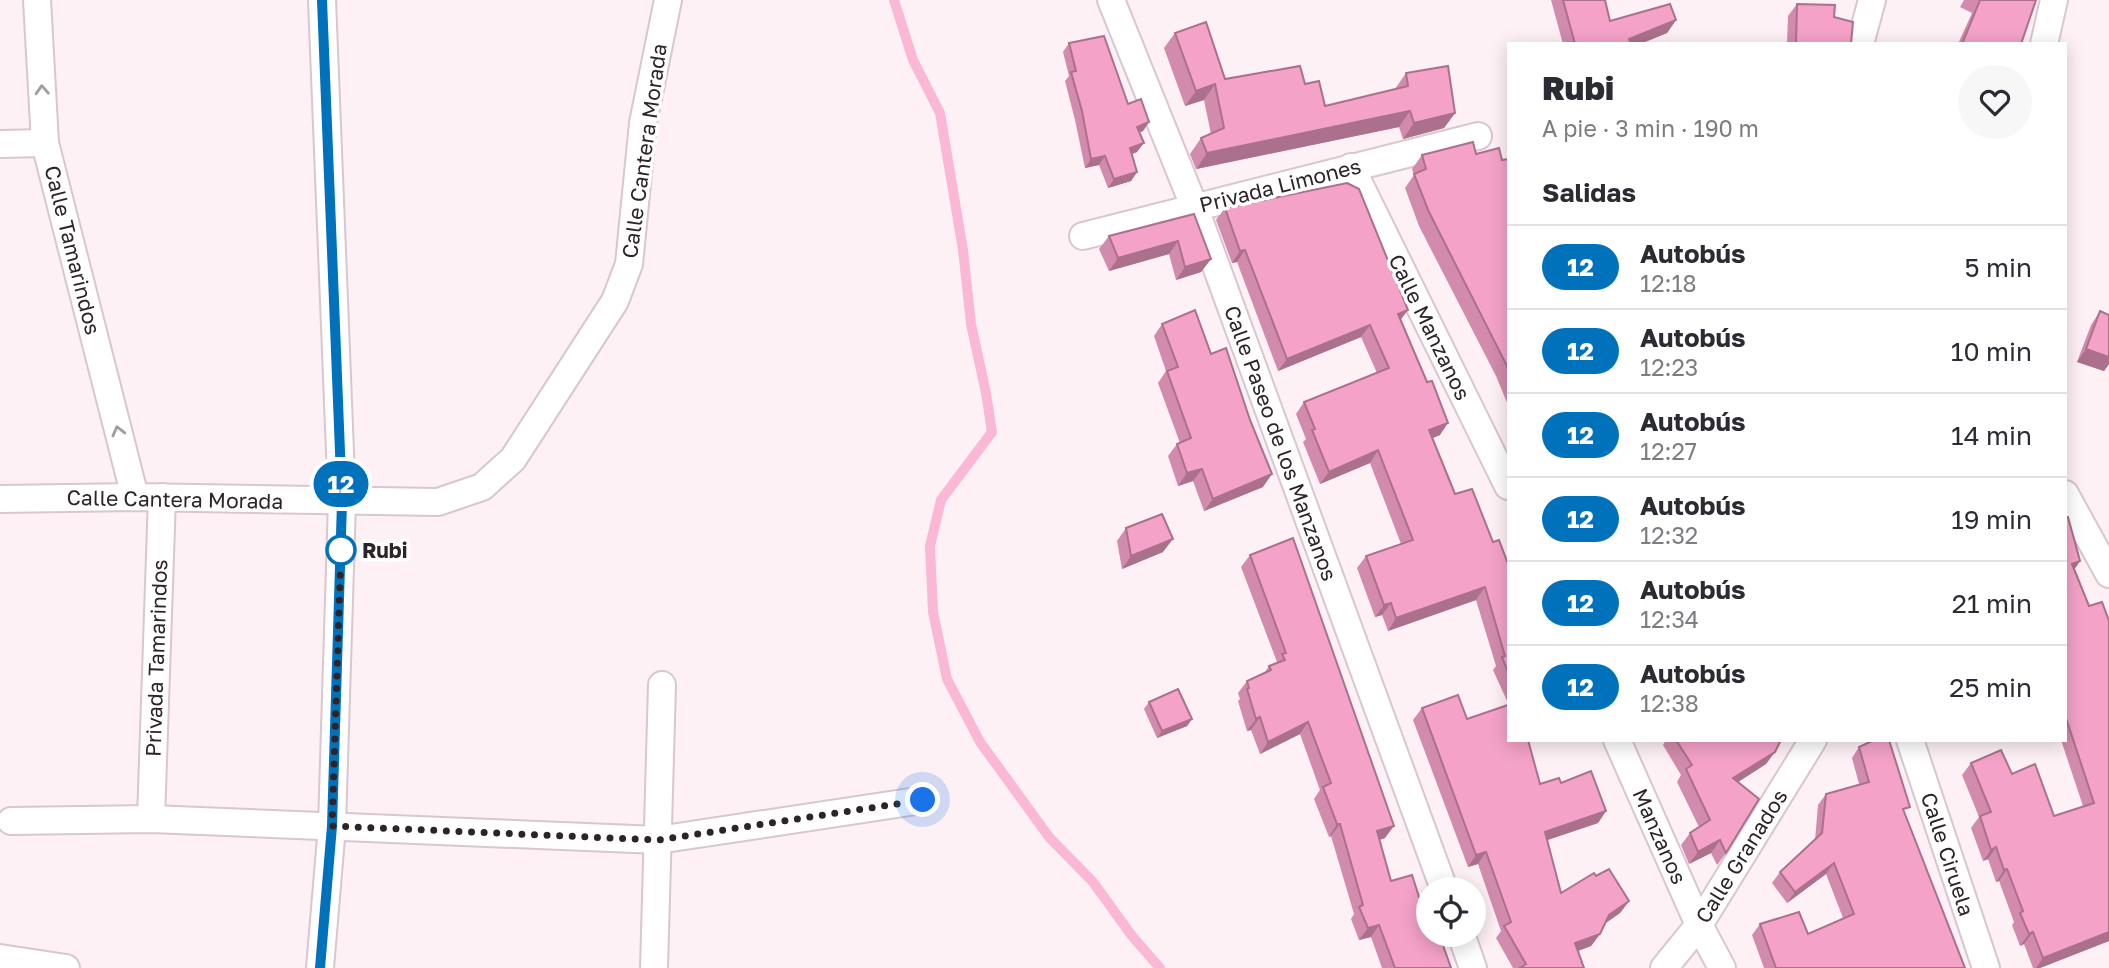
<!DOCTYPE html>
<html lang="es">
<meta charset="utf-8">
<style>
body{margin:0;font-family:"Golos Text",sans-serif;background:#f7f7f7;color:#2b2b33;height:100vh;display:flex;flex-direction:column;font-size:26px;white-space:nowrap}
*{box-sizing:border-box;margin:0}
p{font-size:23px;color:#7c7c81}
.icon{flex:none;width:38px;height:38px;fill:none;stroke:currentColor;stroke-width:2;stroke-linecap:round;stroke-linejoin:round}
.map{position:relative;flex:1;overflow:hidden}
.sheet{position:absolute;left:1507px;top:42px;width:560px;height:700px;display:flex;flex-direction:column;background:#fff;border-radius:0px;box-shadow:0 4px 18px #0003}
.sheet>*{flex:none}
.badge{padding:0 14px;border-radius:23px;font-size:24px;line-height:46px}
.fabs{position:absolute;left:1416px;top:877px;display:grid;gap:14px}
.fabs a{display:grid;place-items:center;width:70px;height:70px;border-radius:50%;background:#fff;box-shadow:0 4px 18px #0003;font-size:35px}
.you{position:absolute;width:35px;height:35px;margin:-18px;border:5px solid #fff;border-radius:50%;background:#1a73e8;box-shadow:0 0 0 10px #1a73e833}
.map>.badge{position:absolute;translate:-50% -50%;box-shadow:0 0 0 4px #fff}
h2{padding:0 35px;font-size:26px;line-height:63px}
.round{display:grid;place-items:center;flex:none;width:74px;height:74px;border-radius:37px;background:#f7f7f7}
.summary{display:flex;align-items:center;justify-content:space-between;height:119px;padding:0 35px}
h1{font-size:33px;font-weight:800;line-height:52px}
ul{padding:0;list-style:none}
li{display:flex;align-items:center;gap:21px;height:84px;padding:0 35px;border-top:2px solid #e1e1e2}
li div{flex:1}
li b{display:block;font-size:26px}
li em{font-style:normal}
li .badge{min-width:77px;font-weight:700;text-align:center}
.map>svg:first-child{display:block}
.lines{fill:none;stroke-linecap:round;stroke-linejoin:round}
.stream{stroke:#fbb8d6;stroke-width:10}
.minor-casing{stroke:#d9c6ce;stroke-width:30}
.minor{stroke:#fff;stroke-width:26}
.wall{fill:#d28bac}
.shaded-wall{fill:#ab718c}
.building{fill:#f4a2c8;stroke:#ab718c;stroke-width:2}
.oneway{stroke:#a09c9e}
.line-casing{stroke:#fff;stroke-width:16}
.line{stroke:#0072bc;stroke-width:10}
.walk{stroke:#2c2428;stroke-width:7;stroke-dasharray:0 12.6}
.stop-dot{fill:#fff;stroke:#0072bc;stroke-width:3.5}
.labels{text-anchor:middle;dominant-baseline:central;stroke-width:7;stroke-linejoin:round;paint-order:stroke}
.street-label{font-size:21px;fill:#2c2428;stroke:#fff}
.stop-label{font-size:21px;font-weight:bold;fill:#2c2428;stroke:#fff;text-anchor:start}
</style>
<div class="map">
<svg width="2109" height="968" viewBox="0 0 2109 968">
<rect width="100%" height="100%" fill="#fdf1f6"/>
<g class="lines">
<path class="stream" d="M 894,0 L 913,60 L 940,113 L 963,250 L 971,324 L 986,393 L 992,432 L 941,500 L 930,546 L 933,612 L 947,679 L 980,742 L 1049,837 L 1093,882 L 1132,936 L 1160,968"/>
<g class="minor-casing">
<g id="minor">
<path d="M 37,0 L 45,143 L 135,497"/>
<path d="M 1111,0 L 1194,206 L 1444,889"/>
<path d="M 1860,44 L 1872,0"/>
<path d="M 2044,44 L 2054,0"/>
<path d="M 0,144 L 45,143"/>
<path d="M 1351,167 L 1508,486"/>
<path d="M 1083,236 L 1478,136"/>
<path d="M 2065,494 L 2109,574"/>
<path d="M 0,499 L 135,497 L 438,502 L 482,487 L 513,459 L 615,301 L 629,264 L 643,123 L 668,0"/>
<path d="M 1617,740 L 1699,925 L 1722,968"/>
<path d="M 1910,740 L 1986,968"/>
<path d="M 151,819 L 162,497"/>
<path d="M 11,821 L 151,819 L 658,840 L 923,800"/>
<path d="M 1461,934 L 1473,968"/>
<path d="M 0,958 L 66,968"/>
<path d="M 320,968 L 332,826 L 342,502 L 322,0"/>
<path d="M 654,968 L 662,685"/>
<path d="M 1664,968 L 1699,925 L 1813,740"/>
</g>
</g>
<use href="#minor" class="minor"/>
</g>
<g class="wall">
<path d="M 1551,0 L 1605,0 L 1610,21 L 1676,20 L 1667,33 L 1640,44 L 1563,44 Z"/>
<path d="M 1964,0 L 2036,0 L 2021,44 L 1958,44 L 1972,13 L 1960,7 Z"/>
<path d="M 1797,4 L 1834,17 L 1851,44 L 1787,44 L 1788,16 Z"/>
<path d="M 1175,33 L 1225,79 L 1305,84 L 1325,106 L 1395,89 L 1406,73 L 1455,113 L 1444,128 L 1403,139 L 1399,127 L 1196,169 L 1190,154 L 1201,138 L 1211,134 L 1204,100 L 1185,106 L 1164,48 Z"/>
<path d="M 1069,43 L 1128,104 L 1149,122 L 1143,131 L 1139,132 L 1137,152 L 1132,154 L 1137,172 L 1131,181 L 1108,188 L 1099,165 L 1085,168 L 1075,120 L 1065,81 L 1069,76 L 1063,52 Z"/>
<path d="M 1476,154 L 1502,160 L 1508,159 L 1508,405 L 1496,376 L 1419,226 L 1405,188 L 1414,175 L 1412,169 L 1422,155 Z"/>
<path d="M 1225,208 L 1401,320 L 1440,435 L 1432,438 L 1455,494 L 1508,564 L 1508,703 L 1493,670 L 1496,666 L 1476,600 L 1388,631 L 1382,615 L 1375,617 L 1357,568 L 1366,556 L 1401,544 L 1370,463 L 1320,484 L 1303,442 L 1306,439 L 1296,414 L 1304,402 L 1377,373 L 1361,337 L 1278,371 L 1237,262 L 1232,263 L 1216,220 Z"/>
<path d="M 1194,214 L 1211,259 L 1201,272 L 1176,280 L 1169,254 L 1109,271 L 1099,249 L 1109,236 Z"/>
<path d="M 2100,311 L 2109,315 L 2109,364 L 2104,371 L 2077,362 L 2091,325 Z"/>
<path d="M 1162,324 L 1263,487 L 1204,511 L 1193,481 L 1178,486 L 1168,456 L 1177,444 L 1180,443 L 1158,383 L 1166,371 L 1154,336 Z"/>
<path d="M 2065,519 L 2074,569 L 2089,606 L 2109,621 L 2109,941 L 2040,968 L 2033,968 L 2024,944 L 2020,946 L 2012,925 L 2014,922 L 1999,881 L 1996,882 L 1988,859 L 1983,861 L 1971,828 L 1979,817 L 1962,775 L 1971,763 L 2012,774 L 2054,816 L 2083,806 L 2061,740 L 2065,740 Z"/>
<path d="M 1126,528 L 1163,552 L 1122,569 L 1117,541 Z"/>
<path d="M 1250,555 L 1385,838 L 1379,840 L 1391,881 L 1420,900 L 1451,968 L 1382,968 L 1371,937 L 1359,940 L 1351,919 L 1354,914 L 1331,836 L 1329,837 L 1314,799 L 1320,790 L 1300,734 L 1260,754 L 1251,730 L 1247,731 L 1238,701 L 1240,699 L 1238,693 L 1247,681 L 1265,672 L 1269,666 L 1277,662 L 1241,567 Z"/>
<path d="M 1149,702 L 1192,719 L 1187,726 L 1157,738 L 1144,709 Z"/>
<path d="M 1422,708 L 1467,719 L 1540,784 L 1561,783 L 1606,811 L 1598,823 L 1547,840 L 1561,893 L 1596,876 L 1629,901 L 1620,913 L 1604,924 L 1600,934 L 1591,946 L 1578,951 L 1584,968 L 1513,968 L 1496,938 L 1501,931 L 1478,864 L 1468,867 L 1413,720 Z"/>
<path d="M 1666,740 L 1781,740 L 1766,764 L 1738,782 L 1726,853 L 1717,865 L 1711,853 L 1689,864 L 1681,845 L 1690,833 L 1699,827 L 1677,782 L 1681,775 L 1663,745 Z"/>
<path d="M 1859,747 L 1905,814 L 1965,968 L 1764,968 L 1752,935 L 1760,924 L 1808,934 L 1843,918 L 1826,874 L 1787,903 L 1772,883 L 1780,872 L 1815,840 L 1818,805 L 1826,794 L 1859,784 L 1852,758 Z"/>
</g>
<g class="shaded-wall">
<path d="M 1676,20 L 1667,33 L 1640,44 L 1625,44 L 1629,39 Z"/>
<path d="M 1215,84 L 1204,100 L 1185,106 L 1196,91 Z"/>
<path d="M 1410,111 L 1399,127 L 1196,169 L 1207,153 Z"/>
<path d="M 1455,113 L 1444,128 L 1403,139 L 1414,123 Z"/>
<path d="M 1149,122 L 1143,131 L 1131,136 L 1137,127 Z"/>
<path d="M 1144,143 L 1137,152 L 1124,157 L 1130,148 Z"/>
<path d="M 1105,156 L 1099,165 L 1085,168 L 1091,159 Z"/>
<path d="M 1137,172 L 1131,181 L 1108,188 L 1114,179 Z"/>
<path d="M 1178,241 L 1169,254 L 1109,271 L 1118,258 Z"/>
<path d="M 1245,250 L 1237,262 L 1232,263 L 1240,251 Z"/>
<path d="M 1211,259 L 1201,272 L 1176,280 L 1185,267 Z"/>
<path d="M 1408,310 L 1399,322 L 1398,314 Z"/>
<path d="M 1370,325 L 1361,337 L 1278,371 L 1287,359 Z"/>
<path d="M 2086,349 L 2109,357 L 2109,364 L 2104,371 L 2077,362 Z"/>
<path d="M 1448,423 L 1440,435 L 1421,443 L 1429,430 Z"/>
<path d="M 1378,450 L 1370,463 L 1320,484 L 1329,472 Z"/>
<path d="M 1202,469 L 1193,481 L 1178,486 L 1187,473 Z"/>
<path d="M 1272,474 L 1263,487 L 1204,511 L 1213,499 Z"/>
<path d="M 1173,539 L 1163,552 L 1122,569 L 1131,556 Z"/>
<path d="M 2080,561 L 2072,573 L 2072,564 Z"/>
<path d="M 1485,587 L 1476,600 L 1388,631 L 1396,618 Z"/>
<path d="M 1391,603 L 1382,615 L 1375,617 L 1384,605 Z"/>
<path d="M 1260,717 L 1251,730 L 1247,731 L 1256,719 Z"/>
<path d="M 1192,719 L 1187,726 L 1157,738 L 1162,731 Z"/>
<path d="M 1308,722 L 1300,734 L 1260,754 L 1268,742 Z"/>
<path d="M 1775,752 L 1766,764 L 1724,791 L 1733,778 Z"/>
<path d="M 1606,811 L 1598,823 L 1536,844 L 1545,832 Z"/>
<path d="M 1337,824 L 1340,824 L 1331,836 L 1329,837 Z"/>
<path d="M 1394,826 L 1385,838 L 1368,844 L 1377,831 Z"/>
<path d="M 1720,840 L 1711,853 L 1689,864 L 1698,852 Z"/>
<path d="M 1996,847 L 1988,859 L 1983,861 L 1991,850 Z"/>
<path d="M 1486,852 L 1478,864 L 1468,867 L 1476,855 Z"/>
<path d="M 1834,863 L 1826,874 L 1787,903 L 1795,892 Z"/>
<path d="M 2007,869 L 1999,881 L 1996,882 L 2004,870 Z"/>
<path d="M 1629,901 L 1620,913 L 1600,927 L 1609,915 Z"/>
<path d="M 1379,925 L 1371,937 L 1359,940 L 1368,928 Z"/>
<path d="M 2033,932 L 2024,944 L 2020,946 L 2029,934 Z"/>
<path d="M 2109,932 L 2109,941 L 2040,968 L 2036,968 L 2043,958 Z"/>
<path d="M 1600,934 L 1591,946 L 1567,955 L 1575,943 Z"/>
</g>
<g class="building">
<path d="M 1563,0 L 1605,0 L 1610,21 L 1670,4 L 1676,20 L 1629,39 L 1631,44 L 1575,44 Z"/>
<path d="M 1980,0 L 2036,0 L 2021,44 L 1962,44 Z"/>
<path d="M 1797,4 L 1835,5 L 1834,17 L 1853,22 L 1851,44 L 1796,44 Z"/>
<path d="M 1206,22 L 1225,79 L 1300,66 L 1305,84 L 1319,81 L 1325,106 L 1408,86 L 1406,73 L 1448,66 L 1455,113 L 1414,123 L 1410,111 L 1207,153 L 1201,138 L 1224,128 L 1215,84 L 1196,91 L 1175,33 Z"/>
<path d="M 1104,36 L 1128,104 L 1141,99 L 1149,122 L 1137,127 L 1144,143 L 1130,148 L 1137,172 L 1114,179 L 1105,156 L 1091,159 L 1082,111 L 1071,72 L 1076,71 L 1069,43 Z"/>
<path d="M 1473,142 L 1476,154 L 1499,148 L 1502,160 L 1508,159 L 1508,368 L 1429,212 L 1414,174 L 1426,169 L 1422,155 Z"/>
<path d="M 1347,183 L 1359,189 L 1408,310 L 1398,314 L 1427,382 L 1432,381 L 1448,423 L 1429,430 L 1455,494 L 1472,489 L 1493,542 L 1499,540 L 1508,564 L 1508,672 L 1502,657 L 1505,656 L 1485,587 L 1396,618 L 1391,603 L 1384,605 L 1366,556 L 1413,540 L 1378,450 L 1329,472 L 1312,430 L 1315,429 L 1304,402 L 1389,368 L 1370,325 L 1287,359 L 1245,250 L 1240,251 L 1225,208 Z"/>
<path d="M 1194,214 L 1211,259 L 1185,267 L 1178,241 L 1118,258 L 1109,236 Z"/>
<path d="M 1195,310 L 1211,354 L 1226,348 L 1250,420 L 1272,474 L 1213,499 L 1202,469 L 1187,473 L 1177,444 L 1191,438 L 1167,371 L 1178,367 L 1162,324 Z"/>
<path d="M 2100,311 L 2109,315 L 2109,357 L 2086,349 Z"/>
<path d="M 1162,514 L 1173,539 L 1131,556 L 1126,528 Z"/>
<path d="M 2068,517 L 2080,561 L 2072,564 L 2089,606 L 2102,602 L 2109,621 L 2109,932 L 2043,958 L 2033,932 L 2029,934 L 2020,913 L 2023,911 L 2007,869 L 2004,870 L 1996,847 L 1991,850 L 1980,816 L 1991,812 L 1971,763 L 2001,750 L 2012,774 L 2035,764 L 2054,816 L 2094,803 L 2065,715 L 2065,519 Z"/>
<path d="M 1293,538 L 1394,826 L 1377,831 L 1391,881 L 1412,875 L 1420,900 L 1426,898 L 1428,905 L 1428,934 L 1439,934 L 1451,968 L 1395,968 L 1379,925 L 1368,928 L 1359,907 L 1363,905 L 1340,824 L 1337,824 L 1323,787 L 1331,783 L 1308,722 L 1268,742 L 1260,717 L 1256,719 L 1247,689 L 1249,688 L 1247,681 L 1271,670 L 1269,666 L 1285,660 L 1282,654 L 1286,653 L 1250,555 Z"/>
<path d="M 1178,689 L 1192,719 L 1162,731 L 1149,702 Z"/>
<path d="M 1458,695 L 1467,719 L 1508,705 L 1508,740 L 1528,740 L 1540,784 L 1559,778 L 1561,783 L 1591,771 L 1606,811 L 1545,832 L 1561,893 L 1594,873 L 1596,876 L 1609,869 L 1629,901 L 1609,915 L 1600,934 L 1575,943 L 1584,968 L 1520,968 L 1526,964 L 1504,926 L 1511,922 L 1486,852 L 1476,855 L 1422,708 Z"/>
<path d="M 1676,740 L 1781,740 L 1775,752 L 1733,778 L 1759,799 L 1726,853 L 1720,840 L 1698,852 L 1690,833 L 1710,820 L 1686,769 L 1692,765 Z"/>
<path d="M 1874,740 L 1889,740 L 1910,807 L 1903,809 L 1965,968 L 1776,968 L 1760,924 L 1799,912 L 1808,934 L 1854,914 L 1834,863 L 1795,892 L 1780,872 L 1822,833 L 1826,794 L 1869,782 L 1859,747 Z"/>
</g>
<defs><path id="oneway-chevron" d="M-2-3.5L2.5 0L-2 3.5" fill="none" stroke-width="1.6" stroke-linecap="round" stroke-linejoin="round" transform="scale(1.75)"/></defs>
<g class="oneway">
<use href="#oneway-chevron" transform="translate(42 90) rotate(-93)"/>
<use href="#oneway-chevron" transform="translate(118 431) rotate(-104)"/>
</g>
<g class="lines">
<g class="line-casing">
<path id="line" d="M 320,968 L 332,826 L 342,502 L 322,0"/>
</g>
<use href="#line" class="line"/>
<path class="walk" d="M 341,550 L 332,826 L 658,840 L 923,800"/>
</g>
<circle class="stop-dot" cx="341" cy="550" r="14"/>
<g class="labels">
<g class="street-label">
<text transform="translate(644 151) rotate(-82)">Calle Cantera Morada</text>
<text transform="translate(1280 185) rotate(-14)">Privada Limones</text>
<text transform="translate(73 250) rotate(76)">Calle Tamarindos</text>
<text transform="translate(1430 327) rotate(64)">Calle Manzanos</text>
<text transform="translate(1281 443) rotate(70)">Calle Paseo de los Manzanos</text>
<text transform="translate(175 499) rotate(1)">Calle Cantera Morada</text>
<text transform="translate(156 658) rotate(-88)">Privada Tamarindos</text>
<text transform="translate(1660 836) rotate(66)">Manzanos</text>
<text transform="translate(1948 854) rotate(72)">Calle Ciruela</text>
<text transform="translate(1741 856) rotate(-58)">Calle Granados</text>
</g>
<g class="stop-label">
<text x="362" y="550">Rubi</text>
</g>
</g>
</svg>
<div class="fabs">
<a><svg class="icon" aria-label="locate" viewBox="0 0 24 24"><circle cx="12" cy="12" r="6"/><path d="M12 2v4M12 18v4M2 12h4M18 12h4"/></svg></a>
</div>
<div class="you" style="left:923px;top:800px"></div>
<b class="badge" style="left:341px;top:484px;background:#0072bc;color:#fff">12</b>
<section class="sheet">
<div class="summary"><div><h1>Rubi</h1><p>A pie · 3 min · 190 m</p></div><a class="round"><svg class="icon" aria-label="heart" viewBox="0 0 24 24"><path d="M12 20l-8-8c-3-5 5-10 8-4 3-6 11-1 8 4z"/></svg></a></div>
<h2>Salidas</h2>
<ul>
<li><span class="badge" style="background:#0072bc;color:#fff">12</span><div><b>Autobús</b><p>12:18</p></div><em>5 min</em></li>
<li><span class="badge" style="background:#0072bc;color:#fff">12</span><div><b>Autobús</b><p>12:23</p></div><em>10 min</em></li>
<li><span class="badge" style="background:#0072bc;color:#fff">12</span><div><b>Autobús</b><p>12:27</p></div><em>14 min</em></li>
<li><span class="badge" style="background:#0072bc;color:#fff">12</span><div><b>Autobús</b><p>12:32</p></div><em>19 min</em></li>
<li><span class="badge" style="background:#0072bc;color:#fff">12</span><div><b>Autobús</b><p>12:34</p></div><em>21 min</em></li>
<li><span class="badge" style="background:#0072bc;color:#fff">12</span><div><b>Autobús</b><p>12:38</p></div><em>25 min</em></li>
</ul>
</section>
</div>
